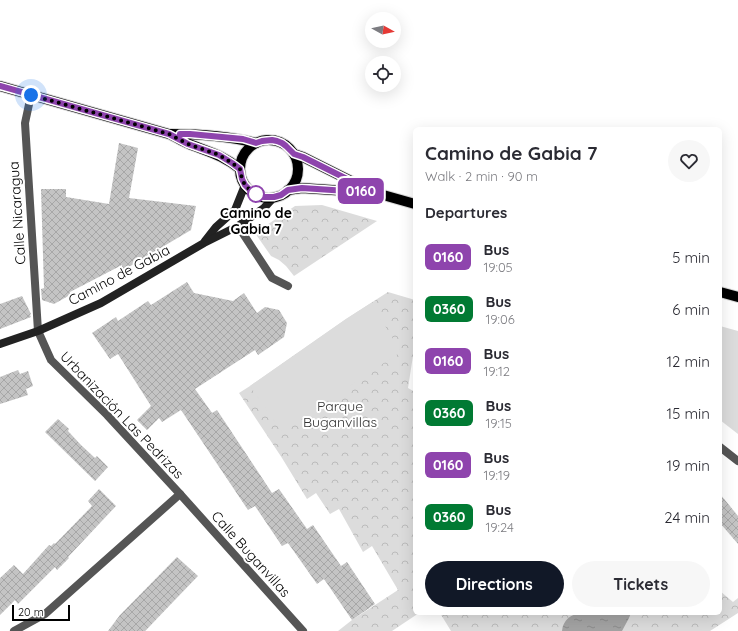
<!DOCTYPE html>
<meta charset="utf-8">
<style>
body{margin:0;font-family:Quicksand,sans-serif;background:#f7f7f7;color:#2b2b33;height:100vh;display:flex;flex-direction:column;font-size:15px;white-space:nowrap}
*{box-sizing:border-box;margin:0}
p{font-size:13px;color:#7c7c81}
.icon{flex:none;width:22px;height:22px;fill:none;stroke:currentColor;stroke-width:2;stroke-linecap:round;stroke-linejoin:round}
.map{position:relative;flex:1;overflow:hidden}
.details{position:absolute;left:413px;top:127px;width:309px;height:488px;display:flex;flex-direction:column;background:#fff;border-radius:6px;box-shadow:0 4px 16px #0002}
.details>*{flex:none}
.badge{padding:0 8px;border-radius:6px;font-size:14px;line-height:26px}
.needle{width:26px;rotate:98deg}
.buttons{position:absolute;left:365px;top:12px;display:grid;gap:8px}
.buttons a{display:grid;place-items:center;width:36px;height:36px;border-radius:50%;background:#fff;box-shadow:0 4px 16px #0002;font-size:20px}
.scale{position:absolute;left:12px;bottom:10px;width:58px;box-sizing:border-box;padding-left:4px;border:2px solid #000;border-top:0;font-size:11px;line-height:14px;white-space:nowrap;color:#000;-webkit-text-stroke:3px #fff;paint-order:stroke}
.you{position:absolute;width:20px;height:20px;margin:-10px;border:3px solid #fff;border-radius:50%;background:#1a73e8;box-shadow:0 0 0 6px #1a73e833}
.map>.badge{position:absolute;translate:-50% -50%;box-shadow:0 0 0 2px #fff}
h2{padding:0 12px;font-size:15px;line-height:36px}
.round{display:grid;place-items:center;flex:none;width:42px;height:42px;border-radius:21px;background:#f7f7f7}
.head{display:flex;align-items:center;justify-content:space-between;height:68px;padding:0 12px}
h1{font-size:19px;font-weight:700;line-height:30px}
.primary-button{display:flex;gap:8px;margin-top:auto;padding:8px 12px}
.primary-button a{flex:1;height:46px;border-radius:24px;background:#111827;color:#fff;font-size:16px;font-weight:700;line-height:46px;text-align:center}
.primary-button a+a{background:#f7f7f7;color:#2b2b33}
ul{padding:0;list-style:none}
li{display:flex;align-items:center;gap:12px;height:52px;padding:0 12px}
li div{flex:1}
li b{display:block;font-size:15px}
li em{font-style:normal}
li .badge{min-width:44px;font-weight:700;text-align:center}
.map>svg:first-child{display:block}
.park{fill:url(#park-crowns)}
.pitch{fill:#dcdcdc}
.water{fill:url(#water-ripples)}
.building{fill:url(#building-cross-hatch)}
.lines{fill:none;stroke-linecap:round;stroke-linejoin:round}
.primary-casing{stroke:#dbdbdb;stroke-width:12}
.lane{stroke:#555;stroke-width:8}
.street{stroke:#555;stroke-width:8}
.secondary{stroke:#222;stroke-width:8}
.primary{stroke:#000;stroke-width:10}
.line-casing{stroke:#fff;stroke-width:9}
.line{stroke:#8e44ad;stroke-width:6}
.walk{stroke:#000;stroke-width:4;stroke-dasharray:0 7.2}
.stop-dot{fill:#fff;stroke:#8e44ad;stroke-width:2}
.labels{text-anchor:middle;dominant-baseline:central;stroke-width:4;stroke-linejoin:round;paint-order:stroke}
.street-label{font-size:14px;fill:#000;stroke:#fff}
.stop-label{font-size:14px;font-weight:bold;fill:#000;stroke:#fff}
.park-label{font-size:14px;fill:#333;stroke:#fff}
</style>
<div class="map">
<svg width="738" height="631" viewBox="0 0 738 631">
<defs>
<pattern id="park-crowns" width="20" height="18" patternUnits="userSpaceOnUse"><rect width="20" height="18" fill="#dcdcdc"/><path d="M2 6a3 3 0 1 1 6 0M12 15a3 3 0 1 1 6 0" fill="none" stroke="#bbb"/></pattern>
<pattern id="water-ripples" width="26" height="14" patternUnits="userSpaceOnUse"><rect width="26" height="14" fill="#a3a3a3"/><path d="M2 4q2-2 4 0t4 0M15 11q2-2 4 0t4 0" fill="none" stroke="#8b8b8b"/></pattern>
<pattern id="building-cross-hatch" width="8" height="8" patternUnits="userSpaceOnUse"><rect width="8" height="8" fill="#c4c4c4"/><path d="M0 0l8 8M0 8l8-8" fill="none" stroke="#a7a7a7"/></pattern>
</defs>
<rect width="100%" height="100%" fill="#fff"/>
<g class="park">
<path d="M 322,205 L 377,221 L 294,276 L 286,266 L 279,260 L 271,256 L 255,233 L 295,206 Z"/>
<path d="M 388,292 L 415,300 L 415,343 L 408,388 L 415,392 L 415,613 L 419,613 L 392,631 L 338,631 L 352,620 L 398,590 L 372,546 L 363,552 L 339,509 L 330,514 L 316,493 L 307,499 L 282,458 L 239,393 L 250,386 L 346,319 Z"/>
<path d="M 720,591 L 733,602 L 738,598 L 738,613 L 710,631 L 451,631 L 440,613 L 720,613 Z"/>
</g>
<g class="pitch">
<path d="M 371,303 L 401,352 L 376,368 L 282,432 L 250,386 L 346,319 Z"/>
<path d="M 720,326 L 738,331 L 738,434 L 720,420 Z"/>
</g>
<path class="water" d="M 581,613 L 588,614 L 597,613 L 631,613 L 629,618 L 622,631 L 562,631 C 563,620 571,614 581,613 Z"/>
<g class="building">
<path d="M 119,143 L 138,148 L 129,198 L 196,206 L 191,230 L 122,271 L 122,265 L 70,292 L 70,295 L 54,304 L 42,300 L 41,289 L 44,288 L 41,189 L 66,189 L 66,197 L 109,204 Z"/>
<path d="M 187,282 L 194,293 L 233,301 L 244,293 L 257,313 L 265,307 L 279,310 L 287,323 L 284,337 L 258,355 L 255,350 L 195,389 L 212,413 L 217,410 L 272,493 L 279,489 L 307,529 L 313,525 L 341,566 L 347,562 L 375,604 L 352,620 L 324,579 L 317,584 L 288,543 L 282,546 L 255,506 L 248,510 L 181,410 L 162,422 L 159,418 L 147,430 L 137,420 L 151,406 L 118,354 L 110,359 L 92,333 L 116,317 L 118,321 L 148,301 L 151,305 Z"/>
<path d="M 22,296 L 31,314 L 30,315 L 31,317 L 0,329 L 0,304 Z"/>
<path d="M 18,370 L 20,374 L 28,371 L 33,386 L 26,389 L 28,395 L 0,404 L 0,377 Z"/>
<path d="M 58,419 L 69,429 L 68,431 L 81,445 L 95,458 L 97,456 L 108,467 L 95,481 L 45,432 Z"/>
<path d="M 99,489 L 116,506 L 68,557 L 69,558 L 57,570 L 55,567 L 18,604 L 15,600 L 0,615 L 0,578 L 14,565 L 23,574 L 49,545 L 51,546 L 54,543 L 55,544 L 92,506 L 88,501 Z"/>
<path d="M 720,494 L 738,516 L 738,544 L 720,523 Z"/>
<path d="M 177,557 L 198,576 L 145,631 L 108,631 L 120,615 Z"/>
</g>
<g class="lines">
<g class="primary-casing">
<g id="primary">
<path d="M 0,86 L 169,134 C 176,137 182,141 189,144 C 209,152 223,155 240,169"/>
<path d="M 171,134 C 199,134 229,136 256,143"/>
<circle cx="269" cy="169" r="29"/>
<path d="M 294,154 L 303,157 L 351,181 L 369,191 L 415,204"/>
<path d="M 288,190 L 302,188 L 347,191 L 368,191"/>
<path d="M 720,292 L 738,297"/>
</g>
</g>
<path class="lane" d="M 238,226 L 272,278 L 288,286"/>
<g class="street">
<path d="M 31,95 L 25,123 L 38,331 L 51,360 L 107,415 L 180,494 L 303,631"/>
<path d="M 720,447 L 738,461"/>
<path d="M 14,631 L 45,614 L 180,494"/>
</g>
<g class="secondary">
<path d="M 205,241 L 216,227 L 235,210 L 245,185"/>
<path d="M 0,344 L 38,331 L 101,303 L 204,243 L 238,226 L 264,208 L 274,197"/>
</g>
<use href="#primary" class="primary"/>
</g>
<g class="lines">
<g class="line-casing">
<path id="line" d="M 0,86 L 169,134 L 188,144 L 219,155 L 232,163 L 240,169 L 242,179 L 245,185 L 250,190 L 256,194 L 264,197 L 274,197 L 281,195 L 288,190 L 302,188 L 347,191 L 369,191 L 351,181 L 303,157 L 294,154 L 286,146 L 282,143 L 277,141 L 272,140 L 262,141 L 256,143 L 243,139 L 190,134 L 180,134"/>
</g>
<use href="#line" class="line"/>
<path class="walk" d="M 31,95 L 169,134 L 188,144 L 219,155 L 232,163 L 240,169 L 242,179 L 245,185 L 250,190 L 256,194"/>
</g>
<circle class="stop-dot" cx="256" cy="194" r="8"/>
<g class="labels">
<g class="street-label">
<text transform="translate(17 213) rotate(-94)">Calle Nicaragua</text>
<text transform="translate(119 275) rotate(-28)">Camino de Gabia</text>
<text transform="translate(122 415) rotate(46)">Urbanización Las Pedrizas</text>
<text transform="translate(251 554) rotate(48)">Calle Buganvillas</text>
</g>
<g class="stop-label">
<text x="256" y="213">Camino de<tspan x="256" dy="16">Gabia 7</tspan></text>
</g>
<g class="park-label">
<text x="340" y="406">Parque<tspan x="340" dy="16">Buganvillas</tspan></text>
</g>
</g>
</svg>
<div class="buttons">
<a><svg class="needle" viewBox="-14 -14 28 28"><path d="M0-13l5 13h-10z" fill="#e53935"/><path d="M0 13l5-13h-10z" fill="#7c7c81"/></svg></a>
<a><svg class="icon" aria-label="locate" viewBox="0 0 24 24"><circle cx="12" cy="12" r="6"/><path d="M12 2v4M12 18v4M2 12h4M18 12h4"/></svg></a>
</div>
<div class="scale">20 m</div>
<div class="you" style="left:31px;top:95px"></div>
<b class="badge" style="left:361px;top:191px;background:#8e44ad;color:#fff">0160</b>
<section class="details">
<div class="head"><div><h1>Camino de Gabia 7</h1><p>Walk · 2 min · 90 m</p></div><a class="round"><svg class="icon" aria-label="heart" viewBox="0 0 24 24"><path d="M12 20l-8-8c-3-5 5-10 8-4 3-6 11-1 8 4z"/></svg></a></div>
<h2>Departures</h2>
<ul>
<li><span class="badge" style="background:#8e44ad;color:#fff">0160</span><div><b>Bus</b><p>19:05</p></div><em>5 min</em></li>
<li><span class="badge" style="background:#017a33;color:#fff">0360</span><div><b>Bus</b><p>19:06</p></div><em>6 min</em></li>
<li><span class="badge" style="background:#8e44ad;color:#fff">0160</span><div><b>Bus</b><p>19:12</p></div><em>12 min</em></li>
<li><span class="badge" style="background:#017a33;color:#fff">0360</span><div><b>Bus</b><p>19:15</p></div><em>15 min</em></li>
<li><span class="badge" style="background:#8e44ad;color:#fff">0160</span><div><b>Bus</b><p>19:19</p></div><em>19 min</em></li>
<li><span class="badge" style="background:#017a33;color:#fff">0360</span><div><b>Bus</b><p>19:24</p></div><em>24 min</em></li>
</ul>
<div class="primary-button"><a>Directions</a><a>Tickets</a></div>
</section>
</div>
